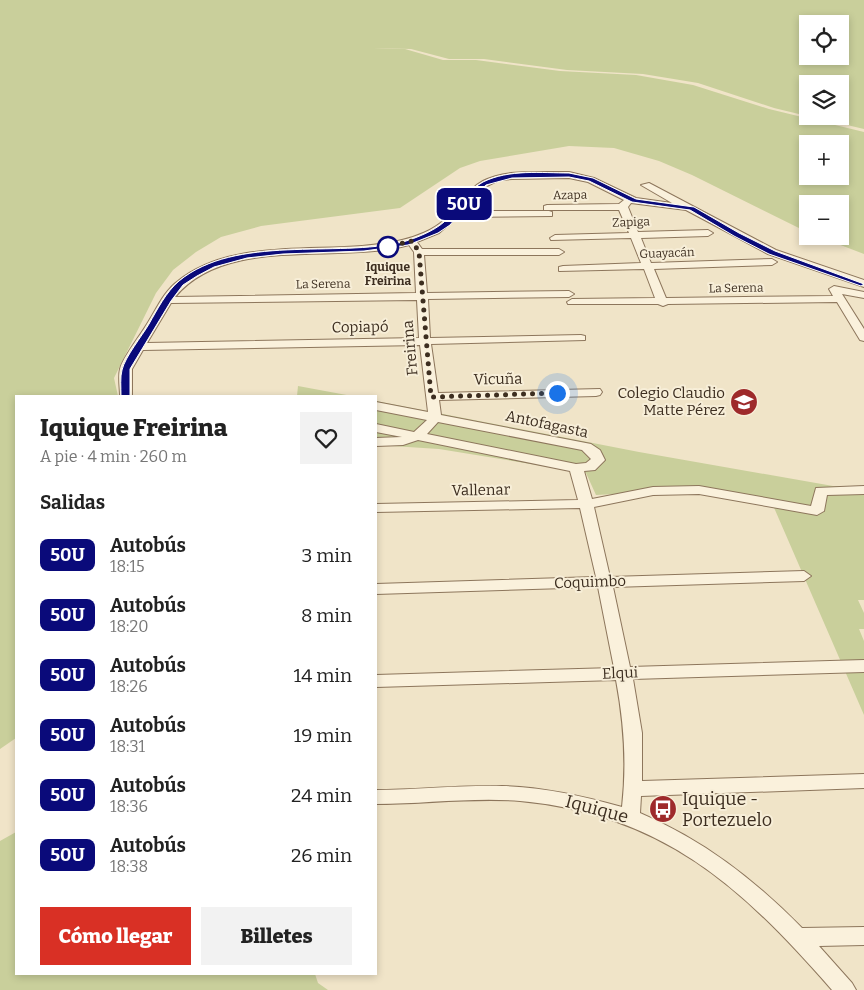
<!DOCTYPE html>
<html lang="es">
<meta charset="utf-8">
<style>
body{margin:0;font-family:Bitter,serif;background:#f2f2f2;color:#222;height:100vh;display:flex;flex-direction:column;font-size:19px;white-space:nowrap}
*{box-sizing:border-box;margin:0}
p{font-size:16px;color:#767676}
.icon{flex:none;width:28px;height:28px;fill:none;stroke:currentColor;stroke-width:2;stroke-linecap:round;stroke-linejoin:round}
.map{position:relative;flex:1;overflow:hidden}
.side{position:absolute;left:15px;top:395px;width:362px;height:580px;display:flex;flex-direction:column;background:#fff;border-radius:0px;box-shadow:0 2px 8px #0003}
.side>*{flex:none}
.badge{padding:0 10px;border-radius:8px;font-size:18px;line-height:32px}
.buttons{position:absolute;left:799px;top:15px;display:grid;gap:10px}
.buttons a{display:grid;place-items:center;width:50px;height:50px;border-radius:0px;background:#fff;box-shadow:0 2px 8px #0003;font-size:25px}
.you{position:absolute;width:25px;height:25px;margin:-12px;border:4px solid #fff;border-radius:50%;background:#1a73e8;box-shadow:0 0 0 8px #1a73e833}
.map>.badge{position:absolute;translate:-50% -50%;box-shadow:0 0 0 2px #fff}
h2{padding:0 25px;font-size:19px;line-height:45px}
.round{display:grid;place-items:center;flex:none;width:52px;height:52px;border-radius:0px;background:#f2f2f2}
.headline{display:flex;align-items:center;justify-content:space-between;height:85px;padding:0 25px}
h1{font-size:24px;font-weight:800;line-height:38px}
.cta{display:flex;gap:10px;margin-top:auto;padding:10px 25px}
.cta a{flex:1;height:58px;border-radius:0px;background:#d93025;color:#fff;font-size:20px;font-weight:800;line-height:58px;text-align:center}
.cta a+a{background:#f2f2f2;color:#222}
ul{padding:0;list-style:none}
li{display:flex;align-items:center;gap:15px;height:60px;padding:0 25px}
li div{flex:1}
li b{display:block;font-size:19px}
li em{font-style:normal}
li .badge{min-width:55px;font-weight:700;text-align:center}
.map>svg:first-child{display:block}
.green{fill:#c9cf9b;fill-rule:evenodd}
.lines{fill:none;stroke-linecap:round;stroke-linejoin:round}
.street-casing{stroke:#8d765c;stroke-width:2}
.street{fill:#faf1dc;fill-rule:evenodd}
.line{fill:#0a0a7a;stroke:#fff}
.walk{stroke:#3d2e20;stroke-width:5;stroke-dasharray:0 9}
.stop-dot{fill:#fff;stroke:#0a0a7a;stroke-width:2.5}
.labels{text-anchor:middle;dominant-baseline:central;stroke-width:4;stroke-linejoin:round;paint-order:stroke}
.far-street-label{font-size:12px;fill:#3d2e20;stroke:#f7eed8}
.far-stop-label{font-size:12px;font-weight:bold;fill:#3d2e20;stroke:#f7eed8}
.street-label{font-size:15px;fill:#3d2e20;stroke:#f7eed8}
.poi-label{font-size:15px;fill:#3d2e20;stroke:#f7eed8;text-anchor:end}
.near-poi-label{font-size:18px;fill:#3d2e20;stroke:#f7eed8;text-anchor:start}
.near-street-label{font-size:18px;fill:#3d2e20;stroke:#f7eed8}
</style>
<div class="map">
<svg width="864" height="990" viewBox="0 0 864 990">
<rect width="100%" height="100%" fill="#f0e4c8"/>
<g class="green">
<path d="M 0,0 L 864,0 L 864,129 L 809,116 L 840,116 L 840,84 L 808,84 L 807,116 L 774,108 L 698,83 L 643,74 L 567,70 L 484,59 L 449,59 L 411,49 L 374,48 L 405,49 L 443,60 L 476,60 L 560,71 L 636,75 L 693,85 L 769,109 L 864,132 L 864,254 L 817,236 L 840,236 L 840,204 L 808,204 L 807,232 L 692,175 L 659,161 L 614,148 L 569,146 L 480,161 L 460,168 L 400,208 L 261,226 L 221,237 L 196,252 L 173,270 L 156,293 L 114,378 L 118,396 L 16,396 L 16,738 L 0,749 ZM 808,24 L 840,24 L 840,56 L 808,56 ZM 808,144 L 840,144 L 840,176 L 808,176 Z"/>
<path d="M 298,386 L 352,396 L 297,396 Z"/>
<path d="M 376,401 L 639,452 L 833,486 L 864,486 L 864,600 L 858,600 L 864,613 L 864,629 L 859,629 L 864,641 L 864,715 L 772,503 L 699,490 L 596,495 L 586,473 L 439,449 L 376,445 Z"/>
<path d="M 16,832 L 16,974 L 315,974 L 318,983 L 328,990 L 0,990 L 0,841 Z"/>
</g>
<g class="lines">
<g class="street-casing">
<path id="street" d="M 569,172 L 594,178 L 636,198 L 672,203 L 641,185 L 649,183 L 776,250 L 864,280 L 864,287 L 768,254 L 686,210 L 631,203 L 628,207 L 638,232 L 708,230 L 713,233 L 708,236 L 641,238 L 651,263 L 772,259 L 777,262 L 772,265 L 654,269 L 666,298 L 833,296 L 829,289 L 834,286 L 864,292 L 864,298 L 842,294 L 864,329 L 864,341 L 860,340 L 837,302 L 668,304 L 663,306 L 658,304 L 568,304 L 567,302 L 572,299 L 655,298 L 644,269 L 559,271 L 559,267 L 563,266 L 641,263 L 631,238 L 551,240 L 550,238 L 555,235 L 629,233 L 619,210 L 544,210 L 544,206 L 547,205 L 619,204 L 624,200 L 588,182 L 569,178 L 512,179 L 499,180 L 487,186 L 462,211 L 549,211 L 552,212 L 552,216 L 457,217 L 439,233 L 417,242 L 422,249 L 559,249 L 564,252 L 559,255 L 424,255 L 427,293 L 569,291 L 574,294 L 569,297 L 428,299 L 430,338 L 581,335 L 585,336 L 585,340 L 431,344 L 438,393 L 600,389 L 602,392 L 600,395 L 596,396 L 439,400 L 441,415 L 591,444 L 600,450 L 605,460 L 595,470 L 584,471 L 592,499 L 653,487 L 699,486 L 811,506 L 816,488 L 864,486 L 864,494 L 827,495 L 824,511 L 817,515 L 699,494 L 653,495 L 594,507 L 610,577 L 804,571 L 811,576 L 804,581 L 613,587 L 630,667 L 864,660 L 864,672 L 633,679 L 642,733 L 642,781 L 864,774 L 864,788 L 641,796 L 640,813 C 703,840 754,879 802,928 L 864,927 L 864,945 L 819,946 L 852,983 L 856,990 L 832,990 C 742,887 663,814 520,801 C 473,797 424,804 376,804 L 376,790 C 418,790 460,785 502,786 C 543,787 583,796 622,807 C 627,763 624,723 616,680 L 376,687 L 376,675 L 614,668 L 598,587 L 376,594 L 376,584 L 596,577 L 580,508 L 376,512 L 376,504 L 578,500 L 570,471 L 418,440 L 403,445 L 376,446 L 376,438 L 402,437 L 376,432 L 376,424 L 414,432 L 427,420 L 376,410 L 376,402 L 428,412 L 420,345 L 143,350 L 132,369 L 132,396 L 120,396 C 120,388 118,377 120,369 C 123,357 140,336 147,324 C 156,310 164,291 178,281 C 238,233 333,257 402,240 C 416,237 433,230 443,221 C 457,209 466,190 483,181 C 508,168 542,173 569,172 ZM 409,245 L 414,252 L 416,293 L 175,297 C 227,234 339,265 409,245 ZM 417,300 L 419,338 L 147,343 L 171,303 ZM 438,422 L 582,450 L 591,459 L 586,463 L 576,464 L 427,434 Z"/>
</g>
<use href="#street" class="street"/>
</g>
<path class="line" d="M 569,173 L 593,178 L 636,199 L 694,207 L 739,233 L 775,251 L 864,284 L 861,286 L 769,254 L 734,236 L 690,210 L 632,202 L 589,181 L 569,177 L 512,178 L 486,185 L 473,197 L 450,225 L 438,233 L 408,245 L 364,251 L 283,254 L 247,258 L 214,267 L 197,276 L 183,285 L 171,301 L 130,369 L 130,396 L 126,399 L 121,396 C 121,388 120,377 122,370 C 125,357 142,336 149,324 C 157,310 166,292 179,281 C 236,234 336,258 403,242 C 416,238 434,231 444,222 C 458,210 466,191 483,182 C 509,169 542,173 569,173 Z"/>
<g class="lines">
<path class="walk" d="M 388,247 L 382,248 L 412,241 L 419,252 L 431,397 L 557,393"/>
</g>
<defs>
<g id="school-disc" transform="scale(1.4375)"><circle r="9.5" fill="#9e2a2b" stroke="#f7eed8"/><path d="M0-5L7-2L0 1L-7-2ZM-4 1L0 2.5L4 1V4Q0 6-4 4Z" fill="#fff"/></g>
<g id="bus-disc" transform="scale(1.4375)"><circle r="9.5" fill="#9e2a2b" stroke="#f7eed8"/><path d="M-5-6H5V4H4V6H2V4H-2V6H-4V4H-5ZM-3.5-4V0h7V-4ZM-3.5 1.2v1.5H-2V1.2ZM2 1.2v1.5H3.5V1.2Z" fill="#fff"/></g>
</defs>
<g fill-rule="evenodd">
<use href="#school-disc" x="744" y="402"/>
<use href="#bus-disc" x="663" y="809"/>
</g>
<circle class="stop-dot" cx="388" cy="247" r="10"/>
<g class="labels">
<g class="far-street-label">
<text transform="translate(570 195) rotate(-1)">Azapa</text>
<text transform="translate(631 222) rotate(-2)">Zapiga</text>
<text transform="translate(667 253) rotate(-2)">Guayacán</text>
<text transform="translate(323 284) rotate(-1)">La Serena</text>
<text transform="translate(736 288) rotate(-1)">La Serena</text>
</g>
<g class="far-stop-label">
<text x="388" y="267">Iquique<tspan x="388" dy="14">Freirina</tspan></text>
</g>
<g class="street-label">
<text transform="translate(360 327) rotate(-1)">Copiapó</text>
<text transform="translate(410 348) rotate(-95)">Freirina</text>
<text transform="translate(498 379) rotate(-1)">Vicuña</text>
<text transform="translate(547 424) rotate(12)">Antofagasta</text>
<text transform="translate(481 490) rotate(-1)">Vallenar</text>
<text transform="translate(590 582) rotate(-2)">Coquimbo</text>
<text transform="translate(620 673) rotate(-2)">Elqui</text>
</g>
<g class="poi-label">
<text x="725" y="393">Colegio Claudio<tspan x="725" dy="17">Matte Pérez</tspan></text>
</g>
<g class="near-poi-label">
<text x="682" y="799">Iquique -<tspan x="682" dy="21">Portezuelo</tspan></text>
</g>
<g class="near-street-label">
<text transform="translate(597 809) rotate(15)">Iquique</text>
</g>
</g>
</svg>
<div class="buttons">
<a><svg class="icon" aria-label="locate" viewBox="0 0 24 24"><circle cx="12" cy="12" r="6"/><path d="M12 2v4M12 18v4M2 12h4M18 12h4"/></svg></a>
<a><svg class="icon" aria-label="layers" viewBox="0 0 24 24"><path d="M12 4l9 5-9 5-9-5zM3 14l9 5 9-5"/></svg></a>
<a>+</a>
<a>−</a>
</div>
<div class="you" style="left:557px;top:393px"></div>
<b class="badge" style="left:464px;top:204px;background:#0a0a7a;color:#fff">50U</b>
<section class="side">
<div class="headline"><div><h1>Iquique Freirina</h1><p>A pie · 4 min · 260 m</p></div><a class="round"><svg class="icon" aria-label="heart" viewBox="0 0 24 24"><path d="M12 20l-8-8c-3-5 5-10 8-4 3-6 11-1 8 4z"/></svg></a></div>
<h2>Salidas</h2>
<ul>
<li><span class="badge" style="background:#0a0a7a;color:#fff">50U</span><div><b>Autobús</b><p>18:15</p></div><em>3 min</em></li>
<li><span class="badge" style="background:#0a0a7a;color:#fff">50U</span><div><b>Autobús</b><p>18:20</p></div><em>8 min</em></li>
<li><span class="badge" style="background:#0a0a7a;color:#fff">50U</span><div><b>Autobús</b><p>18:26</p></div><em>14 min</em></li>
<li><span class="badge" style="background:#0a0a7a;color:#fff">50U</span><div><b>Autobús</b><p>18:31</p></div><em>19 min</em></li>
<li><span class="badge" style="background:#0a0a7a;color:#fff">50U</span><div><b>Autobús</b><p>18:36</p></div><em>24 min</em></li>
<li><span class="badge" style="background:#0a0a7a;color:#fff">50U</span><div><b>Autobús</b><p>18:38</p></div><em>26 min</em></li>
</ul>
<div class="cta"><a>Cómo llegar</a><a>Billetes</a></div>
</section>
</div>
